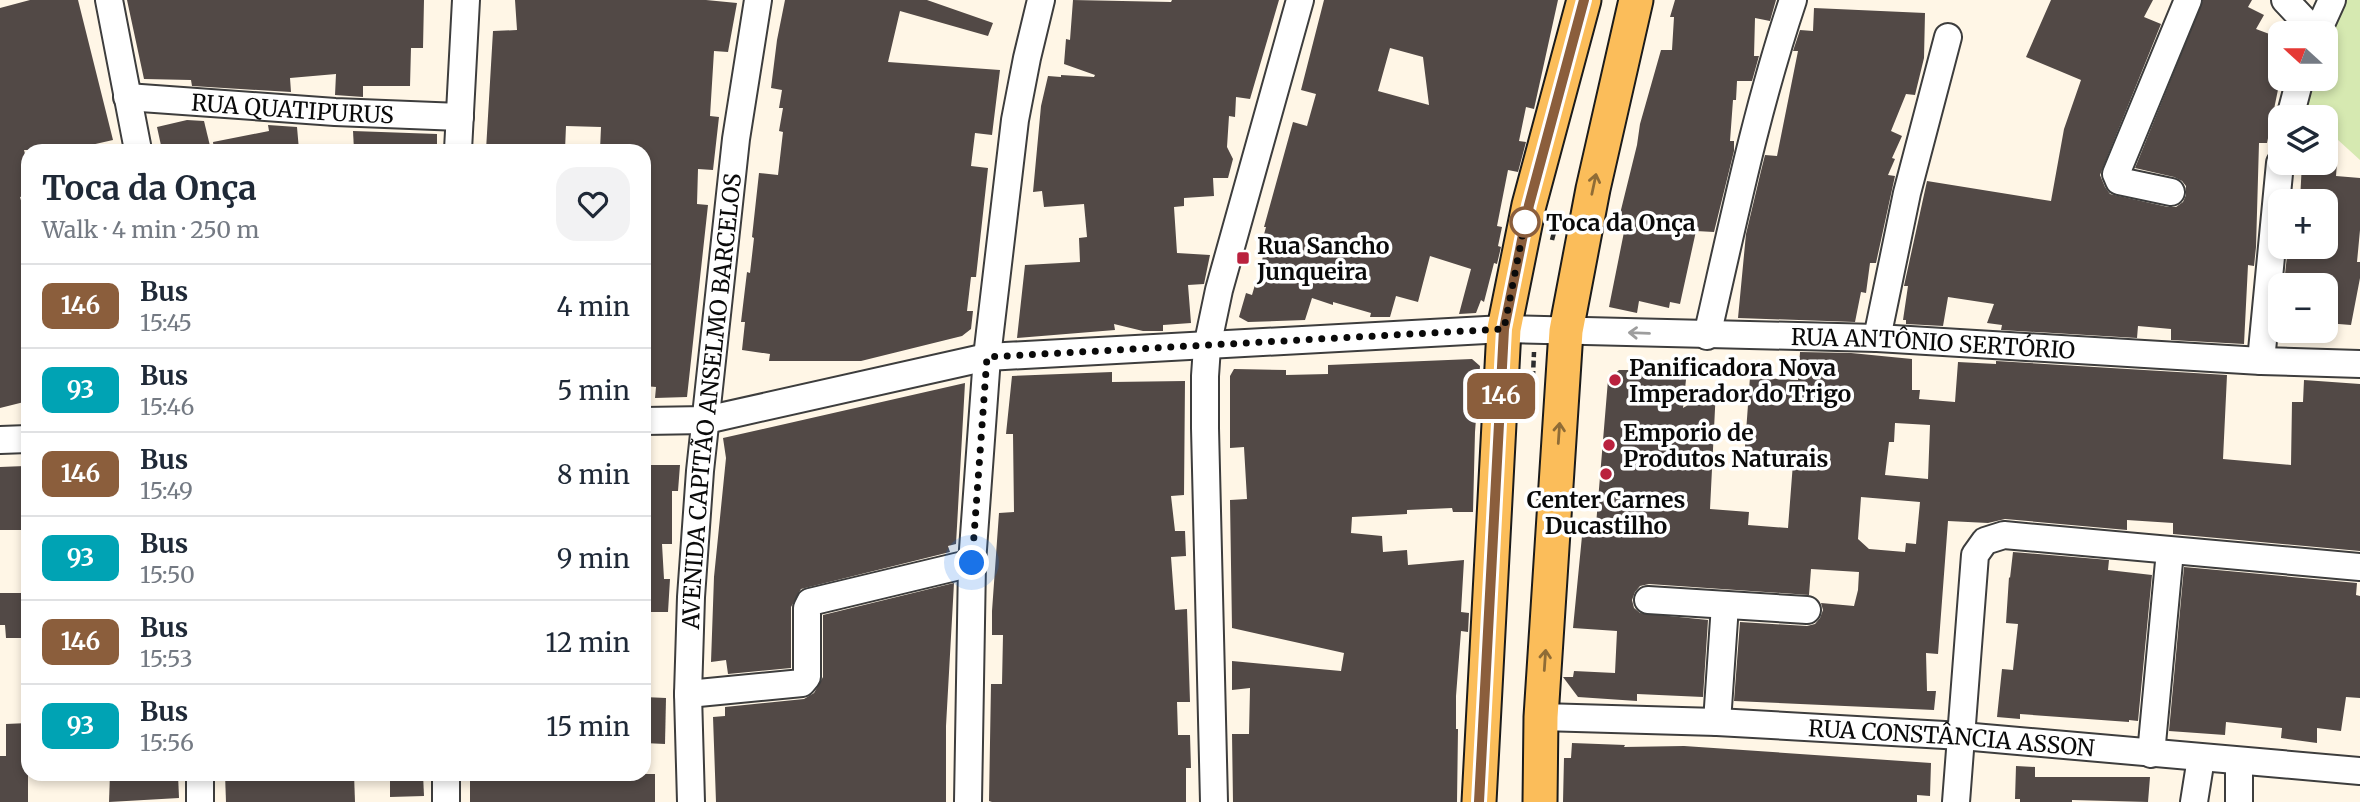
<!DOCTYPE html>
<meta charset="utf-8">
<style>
body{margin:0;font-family:Merriweather,serif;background:#f2f2f3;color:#1f2937;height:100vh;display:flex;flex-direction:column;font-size:26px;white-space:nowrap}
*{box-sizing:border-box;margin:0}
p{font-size:23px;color:#747a83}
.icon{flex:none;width:38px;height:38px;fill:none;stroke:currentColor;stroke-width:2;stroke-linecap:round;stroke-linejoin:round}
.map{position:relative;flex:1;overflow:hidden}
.side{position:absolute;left:21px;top:144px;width:630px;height:637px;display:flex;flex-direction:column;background:#fff;border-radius:21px;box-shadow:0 4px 10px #0003}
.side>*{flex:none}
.badge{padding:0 14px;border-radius:10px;font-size:24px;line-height:46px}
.needle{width:46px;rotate:291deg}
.controls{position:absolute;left:2268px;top:21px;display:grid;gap:14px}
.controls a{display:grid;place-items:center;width:70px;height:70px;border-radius:14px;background:#fff;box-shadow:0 4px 10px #0003;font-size:35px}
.you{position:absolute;width:35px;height:35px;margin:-18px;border:5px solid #fff;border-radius:50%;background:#1a73e8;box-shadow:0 0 0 10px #1a73e833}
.map>.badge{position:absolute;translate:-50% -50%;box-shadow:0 0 0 4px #fff}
.round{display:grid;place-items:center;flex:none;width:74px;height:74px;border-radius:21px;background:#f2f2f3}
.head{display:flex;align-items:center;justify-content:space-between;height:119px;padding:0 21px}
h1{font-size:33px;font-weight:700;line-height:52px}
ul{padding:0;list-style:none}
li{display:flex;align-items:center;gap:21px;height:84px;padding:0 21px;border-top:2px solid #e0e1e3}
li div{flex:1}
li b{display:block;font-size:26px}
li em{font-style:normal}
li .badge{min-width:77px;font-weight:700;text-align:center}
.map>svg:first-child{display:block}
.green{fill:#d6e9b1}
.building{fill:#524946;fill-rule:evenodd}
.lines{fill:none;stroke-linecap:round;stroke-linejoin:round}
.minor-casing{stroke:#3d3d3d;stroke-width:30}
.major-casing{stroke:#1b1b1b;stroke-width:37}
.path{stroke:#2c2c2c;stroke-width:4.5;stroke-dasharray:7 3.5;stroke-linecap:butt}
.minor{stroke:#fff;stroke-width:26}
.major{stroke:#fbbd5a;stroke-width:33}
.oneway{stroke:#8f6c36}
.oneway2{stroke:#9d9d9d}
.line-casing{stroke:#fff;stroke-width:16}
.line{stroke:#8b5e3c;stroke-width:10}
.walk{stroke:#0a0a0a;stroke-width:7;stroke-dasharray:0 12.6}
.stop-dot{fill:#fff;stroke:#8b5e3c;stroke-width:3.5}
.poi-dot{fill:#ba213e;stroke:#fff;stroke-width:2.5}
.labels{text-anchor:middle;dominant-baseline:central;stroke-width:7;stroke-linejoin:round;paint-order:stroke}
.street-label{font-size:23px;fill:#0a0a0a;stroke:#fff}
.stop-label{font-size:23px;font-weight:bold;fill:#0a0a0a;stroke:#fff;text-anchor:start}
.poi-label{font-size:23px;font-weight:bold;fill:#0a0a0a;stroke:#fff;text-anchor:start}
</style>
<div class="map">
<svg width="2360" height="802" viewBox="0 0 2360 802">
<rect width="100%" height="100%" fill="#fff6e6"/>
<path class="green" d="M 2340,0 L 2360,0 L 2360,160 L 2326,129 L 2326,117 L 2313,117 L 2300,105 L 2310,79 L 2326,79 L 2326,37 Z"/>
<g class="building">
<path d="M 30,0 L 78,0 L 113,140 L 69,150 L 24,150 L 28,166 L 28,195 L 20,197 L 28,225 L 28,401 L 0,408 L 0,8 Z"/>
<path d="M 127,0 L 424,0 L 423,48 L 411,48 L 410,86 L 363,86 L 363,97 L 335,95 L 336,74 L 290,78 L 291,92 L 192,86 L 191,80 L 144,79 Z"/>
<path d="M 515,0 L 706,0 L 737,3 L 728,52 L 714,51 L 710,116 L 719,117 L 713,170 L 698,169 L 697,204 L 708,205 L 687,397 L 655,398 L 656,387 L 644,386 L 644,150 L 600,150 L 601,127 L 566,126 L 565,150 L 486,150 L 493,31 L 517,30 Z"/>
<path d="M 785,0 L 927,0 L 993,23 L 988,36 L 900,11 L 888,62 L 1000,70 L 992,135 L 975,133 L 971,166 L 988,168 L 976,277 L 971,277 L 967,311 L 973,311 L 971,329 L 962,336 L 861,361 L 769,361 L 770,354 L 742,350 L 745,322 L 741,322 L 747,272 L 750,273 L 754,238 L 752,237 L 759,173 L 778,175 L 783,132 L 779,131 L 783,108 L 779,108 L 782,90 L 771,88 L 777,40 Z"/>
<path d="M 1073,0 L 1171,2 L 1172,0 L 1279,0 L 1250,99 L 1236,97 L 1235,117 L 1229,116 L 1227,147 L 1233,159 L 1228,178 L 1213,178 L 1214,196 L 1184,198 L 1184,206 L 1174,207 L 1177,253 L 1210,255 L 1204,284 L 1188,285 L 1191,323 L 1163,325 L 1163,331 L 1143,331 L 1114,324 L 1115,330 L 1017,338 L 1025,265 L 1080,262 L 1079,238 L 1087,237 L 1084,204 L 1044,207 L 1042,191 L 1033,192 L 1041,106 L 1048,76 L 1061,77 L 1061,75 L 1094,77 L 1095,75 L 1064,64 L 1066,39 L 1070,40 Z"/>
<path d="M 1324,0 L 1558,0 L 1534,109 L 1526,107 L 1519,141 L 1526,142 L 1518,172 L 1508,170 L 1497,226 L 1502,227 L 1498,246 L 1501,247 L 1497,264 L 1494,263 L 1484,302 L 1481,300 L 1476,313 L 1459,314 L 1471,269 L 1430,256 L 1418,302 L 1396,296 L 1390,317 L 1370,317 L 1371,313 L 1333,302 L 1333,305 L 1312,298 L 1305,320 L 1248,322 L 1239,317 L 1246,293 L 1252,295 L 1262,261 L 1264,250 L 1260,249 L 1266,227 L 1264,227 L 1293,122 L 1307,126 L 1316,94 L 1301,90 ZM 1390,48 L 1423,57 L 1429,105 L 1378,91 Z"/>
<path d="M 1675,0 L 1776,0 L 1770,21 L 1755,18 L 1754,56 L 1759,56 L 1752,81 L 1737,81 L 1736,100 L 1733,100 L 1730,141 L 1734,141 L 1734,151 L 1714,232 L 1696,231 L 1680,304 L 1670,302 L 1669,308 L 1639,301 L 1637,313 L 1609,307 L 1625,227 L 1617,226 L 1637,145 L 1640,124 L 1661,50 L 1672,50 L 1674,17 L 1670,17 Z"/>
<path d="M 2051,0 L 2153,0 L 2144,17 L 2161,24 L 2100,175 L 2105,187 L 2110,194 L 2168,207 L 2176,207 L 2183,202 L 2186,195 L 2186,186 L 2182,181 L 2174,177 L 2135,168 L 2203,0 L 2252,0 L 2248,7 L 2264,15 L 2256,29 L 2280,38 L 2280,80 L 2267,143 L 2259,143 L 2256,247 L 2254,266 L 2248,265 L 2244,344 L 2171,340 L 2171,329 L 2138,326 L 2137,338 L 2001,330 L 2002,325 L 1987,323 L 1994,304 L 1948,297 L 1943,326 L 1906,324 L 1906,320 L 1903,320 L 1908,286 L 1904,286 L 1927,181 L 2051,201 L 2064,129 L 2081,80 L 2026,57 Z"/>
<path d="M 1814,8 L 1925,13 L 1924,58 L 1915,95 L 1906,94 L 1891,131 L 1902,136 L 1892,158 L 1895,159 L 1888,175 L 1895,176 L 1876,263 L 1870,263 L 1866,293 L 1861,292 L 1855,322 L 1738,318 L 1746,234 L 1761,171 L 1765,155 L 1777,156 L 1798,51 L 1793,51 L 1800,30 L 1813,31 Z"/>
<path d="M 187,120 L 204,121 L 211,150 L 162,150 L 157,127 Z"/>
<path d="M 268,125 L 297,127 L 299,150 L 214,150 L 213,142 L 269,131 Z"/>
<path d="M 353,131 L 437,134 L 437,150 L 354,150 Z"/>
<path d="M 2302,163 L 2337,163 L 2336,176 L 2360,178 L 2360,230 L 2357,262 L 2360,262 L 2360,278 L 2351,325 L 2326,323 L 2326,285 L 2285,285 L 2284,283 L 2288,247 L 2326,247 L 2326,201 L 2300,200 Z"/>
<path d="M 1800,352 L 1851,353 L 1912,359 L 1912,390 L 1920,390 L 1919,399 L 1955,402 L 1958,362 L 1996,364 L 1996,361 L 2227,375 L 2223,459 L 2291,465 L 2292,402 L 2303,402 L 2304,380 L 2360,384 L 2360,551 L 2173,534 L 2173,523 L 2127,520 L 2127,530 L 2005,519 L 1988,523 L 1948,521 L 1938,654 L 1926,653 L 1927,691 L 1936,691 L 1934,710 L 1734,701 L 1740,622 L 1807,626 L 1815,624 L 1820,618 L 1823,610 L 1821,603 L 1854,606 L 1858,590 L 1859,572 L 1811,569 L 1809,595 L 1649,584 L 1640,586 L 1635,592 L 1632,600 L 1634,608 L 1640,613 L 1708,620 L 1703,697 L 1637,694 L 1637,701 L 1578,697 L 1563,677 L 1573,677 L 1574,671 L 1615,673 L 1617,631 L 1573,628 L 1582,536 L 1595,537 L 1608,380 L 1619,370 L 1687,370 L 1683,408 L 1716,389 L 1710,509 L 1749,512 L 1748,525 L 1788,528 L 1793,463 L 1744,460 L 1750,377 L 1798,380 ZM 1895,423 L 1930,425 L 1928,479 L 1885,475 L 1889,442 L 1894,442 ZM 1861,497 L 1920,502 L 1916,544 L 1906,543 L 1905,552 L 1869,549 L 1858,539 Z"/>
<path d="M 1472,359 L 1480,366 L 1475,432 L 1473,512 L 1453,512 L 1452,508 L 1407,510 L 1407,514 L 1352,517 L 1351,533 L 1382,536 L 1383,552 L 1407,550 L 1408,565 L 1464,560 L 1461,612 L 1469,613 L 1468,632 L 1461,631 L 1456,696 L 1456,729 L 1458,729 L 1457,802 L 1233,802 L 1232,734 L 1249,734 L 1250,688 L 1232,690 L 1232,661 L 1341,671 L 1344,653 L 1232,628 L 1230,500 L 1247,499 L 1244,447 L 1230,448 L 1230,376 L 1234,369 L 1286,370 L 1286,375 L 1328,374 L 1328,365 Z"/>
<path d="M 1112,372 L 1112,382 L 1185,381 L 1184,495 L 1171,496 L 1175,531 L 1185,531 L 1186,556 L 1171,557 L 1175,610 L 1187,609 L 1190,702 L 1177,702 L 1178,735 L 1190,735 L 1191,768 L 1186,768 L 1186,802 L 992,802 L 989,801 L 991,684 L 1002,684 L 1003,635 L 992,635 L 992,611 L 999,513 L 1014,512 L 1013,434 L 1006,434 L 1012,376 Z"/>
<path d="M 965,383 L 956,544 L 948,546 L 950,552 L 801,589 L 791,607 L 791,668 L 728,674 L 726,660 L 711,662 L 714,577 L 726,458 L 723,438 Z"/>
<path d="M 646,465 L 680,465 L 678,491 L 672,491 L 672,544 L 662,544 L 664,579 L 670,579 L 668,612 L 644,612 Z"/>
<path d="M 25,466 L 26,530 L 0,530 L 0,467 Z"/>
<path d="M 2013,552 L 2109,560 L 2108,570 L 2152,575 L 2138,721 L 2129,720 L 2129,722 L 2020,714 L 2020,719 L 1997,717 L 2002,669 L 2013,670 L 2018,624 L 2006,623 L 2009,577 L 2010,578 Z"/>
<path d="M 2184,567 L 2357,583 L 2356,595 L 2360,596 L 2360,698 L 2346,697 L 2341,731 L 2317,728 L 2317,743 L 2281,738 L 2282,728 L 2226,722 L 2225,735 L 2169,731 Z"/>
<path d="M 954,583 L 946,726 L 946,802 L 716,802 L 713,717 L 725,716 L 725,707 L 804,699 L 814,693 L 823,677 L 823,615 Z"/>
<path d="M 0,593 L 28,593 L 28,638 L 6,638 L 5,625 L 0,625 Z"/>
<path d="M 644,697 L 666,698 L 665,744 L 644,743 Z"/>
<path d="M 28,723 L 28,802 L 0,802 L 0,756 L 6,756 L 6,724 Z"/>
<path d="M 1572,743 L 1625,745 L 1624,747 L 1684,746 L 1931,763 L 1930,796 L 1917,795 L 1917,802 L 1563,802 L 1564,758 L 1571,758 Z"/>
<path d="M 2016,766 L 2035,767 L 2035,777 L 2150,777 L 2148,802 L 2072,800 L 2072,802 L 2020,802 L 2020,799 L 2015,799 Z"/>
<path d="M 110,774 L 178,774 L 179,798 L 109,802 Z"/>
<path d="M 225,774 L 354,774 L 355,802 L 226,802 Z"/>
<path d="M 390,774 L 423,774 L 424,796 L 390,797 Z"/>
<rect x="470" y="774" width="185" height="28"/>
</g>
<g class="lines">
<g class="minor-casing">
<g id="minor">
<path d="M 109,0 L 138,150"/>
<path d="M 2285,0 L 2316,33"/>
<path d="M 2317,33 L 2332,0"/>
<path id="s1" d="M 127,97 L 335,112 L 460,117"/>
<path d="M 2290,117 L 2300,79"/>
<path d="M 458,150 L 466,0"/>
<path d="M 2171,192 L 2119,181 L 2116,174 L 2188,0"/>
<path d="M 1707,336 C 1733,223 1756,110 1793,0"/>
<path d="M 1877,338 L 1907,193 L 1948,37"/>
<path d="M 2261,361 L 2280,163"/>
<path id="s2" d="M 644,421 L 706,420 L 987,357 L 1504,329 L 1877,338 L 2261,361 L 2360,364"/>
<path d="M 0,440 L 28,439"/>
<path d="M 1648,600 L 1807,610"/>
<path d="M 688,694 L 802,683 L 807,677 L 807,608 L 810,602 L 972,563"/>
<path id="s3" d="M 1541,717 L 1717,722 L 1962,736 L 2360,771"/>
<path d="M 1717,722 L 1725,605"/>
<path d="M 2151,754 L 2170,551"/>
<path d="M 2239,762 L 2239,802"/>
<path d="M 200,774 L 200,802"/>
<path d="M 446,774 L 446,802"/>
<path id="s4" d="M 691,802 L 688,694 L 691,597 L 700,471 L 736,139 L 758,0"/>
<path d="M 968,802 L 972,563 L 987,357 L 1015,120 L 1027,58 L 1041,0"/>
<path d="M 1214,802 L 1205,428 L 1205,376 L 1207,347 L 1219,290 L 1300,0"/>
<path d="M 1956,802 L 1975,555 L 1985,541 L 2004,535 L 2360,567"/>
<path d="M 2194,802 L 2201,758"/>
</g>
</g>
<g class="major-casing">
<g id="major">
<path d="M 1479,802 L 1504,329 L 1529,205 L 1584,0"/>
<path d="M 1540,802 L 1541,717 L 1566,331 L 1593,189 L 1636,0"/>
</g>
</g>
<g class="path">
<path d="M 1552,240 L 1557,221"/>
<path d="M 1532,399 L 1534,352"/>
</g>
<use href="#minor" class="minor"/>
<use href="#major" class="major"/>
</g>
<defs><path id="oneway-shaft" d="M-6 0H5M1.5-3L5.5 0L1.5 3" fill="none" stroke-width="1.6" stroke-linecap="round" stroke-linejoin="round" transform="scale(1.75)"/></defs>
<g class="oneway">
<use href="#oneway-shaft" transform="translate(1594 184) rotate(-78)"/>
<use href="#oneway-shaft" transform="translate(1559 433) rotate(-86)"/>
<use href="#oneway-shaft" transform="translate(1545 660) rotate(-86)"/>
</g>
<use class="oneway2" href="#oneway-shaft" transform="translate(1639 333) rotate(-178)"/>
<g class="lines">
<g class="line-casing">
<path id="line" d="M 1479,802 L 1504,329 L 1529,205 L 1584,0"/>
</g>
<use href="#line" class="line"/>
<path class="walk" d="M 972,563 L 987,357 L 1504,329 L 1525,222"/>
</g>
<circle class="stop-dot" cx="1525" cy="222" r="14"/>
<g class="poi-dot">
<rect x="1236" y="251" width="14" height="14" rx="3.5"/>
<circle cx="1615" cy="380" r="7"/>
<circle cx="1609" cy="445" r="7"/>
<circle cx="1606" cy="474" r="7"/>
</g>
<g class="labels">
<g class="street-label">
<text stroke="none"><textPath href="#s1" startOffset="166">RUA QUATIPURUS</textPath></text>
<text stroke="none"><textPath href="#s2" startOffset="1297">RUA ANTÔNIO SERTÓRIO</textPath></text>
<text stroke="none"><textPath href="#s4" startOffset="402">AVENIDA CAPITÃO ANSELMO BARCELOS</textPath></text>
<text stroke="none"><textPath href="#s3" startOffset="411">RUA CONSTÂNCIA ASSON</textPath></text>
</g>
<g class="stop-label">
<text x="1546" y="222">Toca da Onça</text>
</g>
<g class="poi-label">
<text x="1257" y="245">Rua Sancho<tspan x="1257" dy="26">Junqueira</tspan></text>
<text x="1629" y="367">Panificadora Nova<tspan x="1629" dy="26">Imperador do Trigo</tspan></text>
<text x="1623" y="432">Emporio de<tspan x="1623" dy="26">Produtos Naturais</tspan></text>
<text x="1606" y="499" text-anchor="middle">Center Carnes<tspan x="1606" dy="26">Ducastilho</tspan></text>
</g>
</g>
</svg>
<div class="controls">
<a><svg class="needle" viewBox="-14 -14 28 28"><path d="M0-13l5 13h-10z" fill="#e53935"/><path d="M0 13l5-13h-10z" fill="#747a83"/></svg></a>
<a><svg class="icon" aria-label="layers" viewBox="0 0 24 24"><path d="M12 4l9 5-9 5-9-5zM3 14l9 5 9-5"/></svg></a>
<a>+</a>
<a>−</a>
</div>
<div class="you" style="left:972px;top:563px"></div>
<b class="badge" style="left:1501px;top:396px;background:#8b5e3c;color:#fff">146</b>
<section class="side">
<div class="head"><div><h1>Toca da Onça</h1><p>Walk · 4 min · 250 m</p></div><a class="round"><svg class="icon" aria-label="heart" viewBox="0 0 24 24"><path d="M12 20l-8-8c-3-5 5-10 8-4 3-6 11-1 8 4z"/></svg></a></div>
<ul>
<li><span class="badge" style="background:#8b5e3c;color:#fff">146</span><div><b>Bus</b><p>15:45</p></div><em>4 min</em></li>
<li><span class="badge" style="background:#00a3b4;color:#fff">93</span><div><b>Bus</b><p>15:46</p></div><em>5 min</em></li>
<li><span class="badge" style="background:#8b5e3c;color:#fff">146</span><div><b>Bus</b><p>15:49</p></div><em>8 min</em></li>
<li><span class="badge" style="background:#00a3b4;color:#fff">93</span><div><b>Bus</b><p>15:50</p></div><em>9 min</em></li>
<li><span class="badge" style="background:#8b5e3c;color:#fff">146</span><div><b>Bus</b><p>15:53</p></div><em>12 min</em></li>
<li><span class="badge" style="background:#00a3b4;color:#fff">93</span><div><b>Bus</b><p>15:56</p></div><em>15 min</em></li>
</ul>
</section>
</div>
